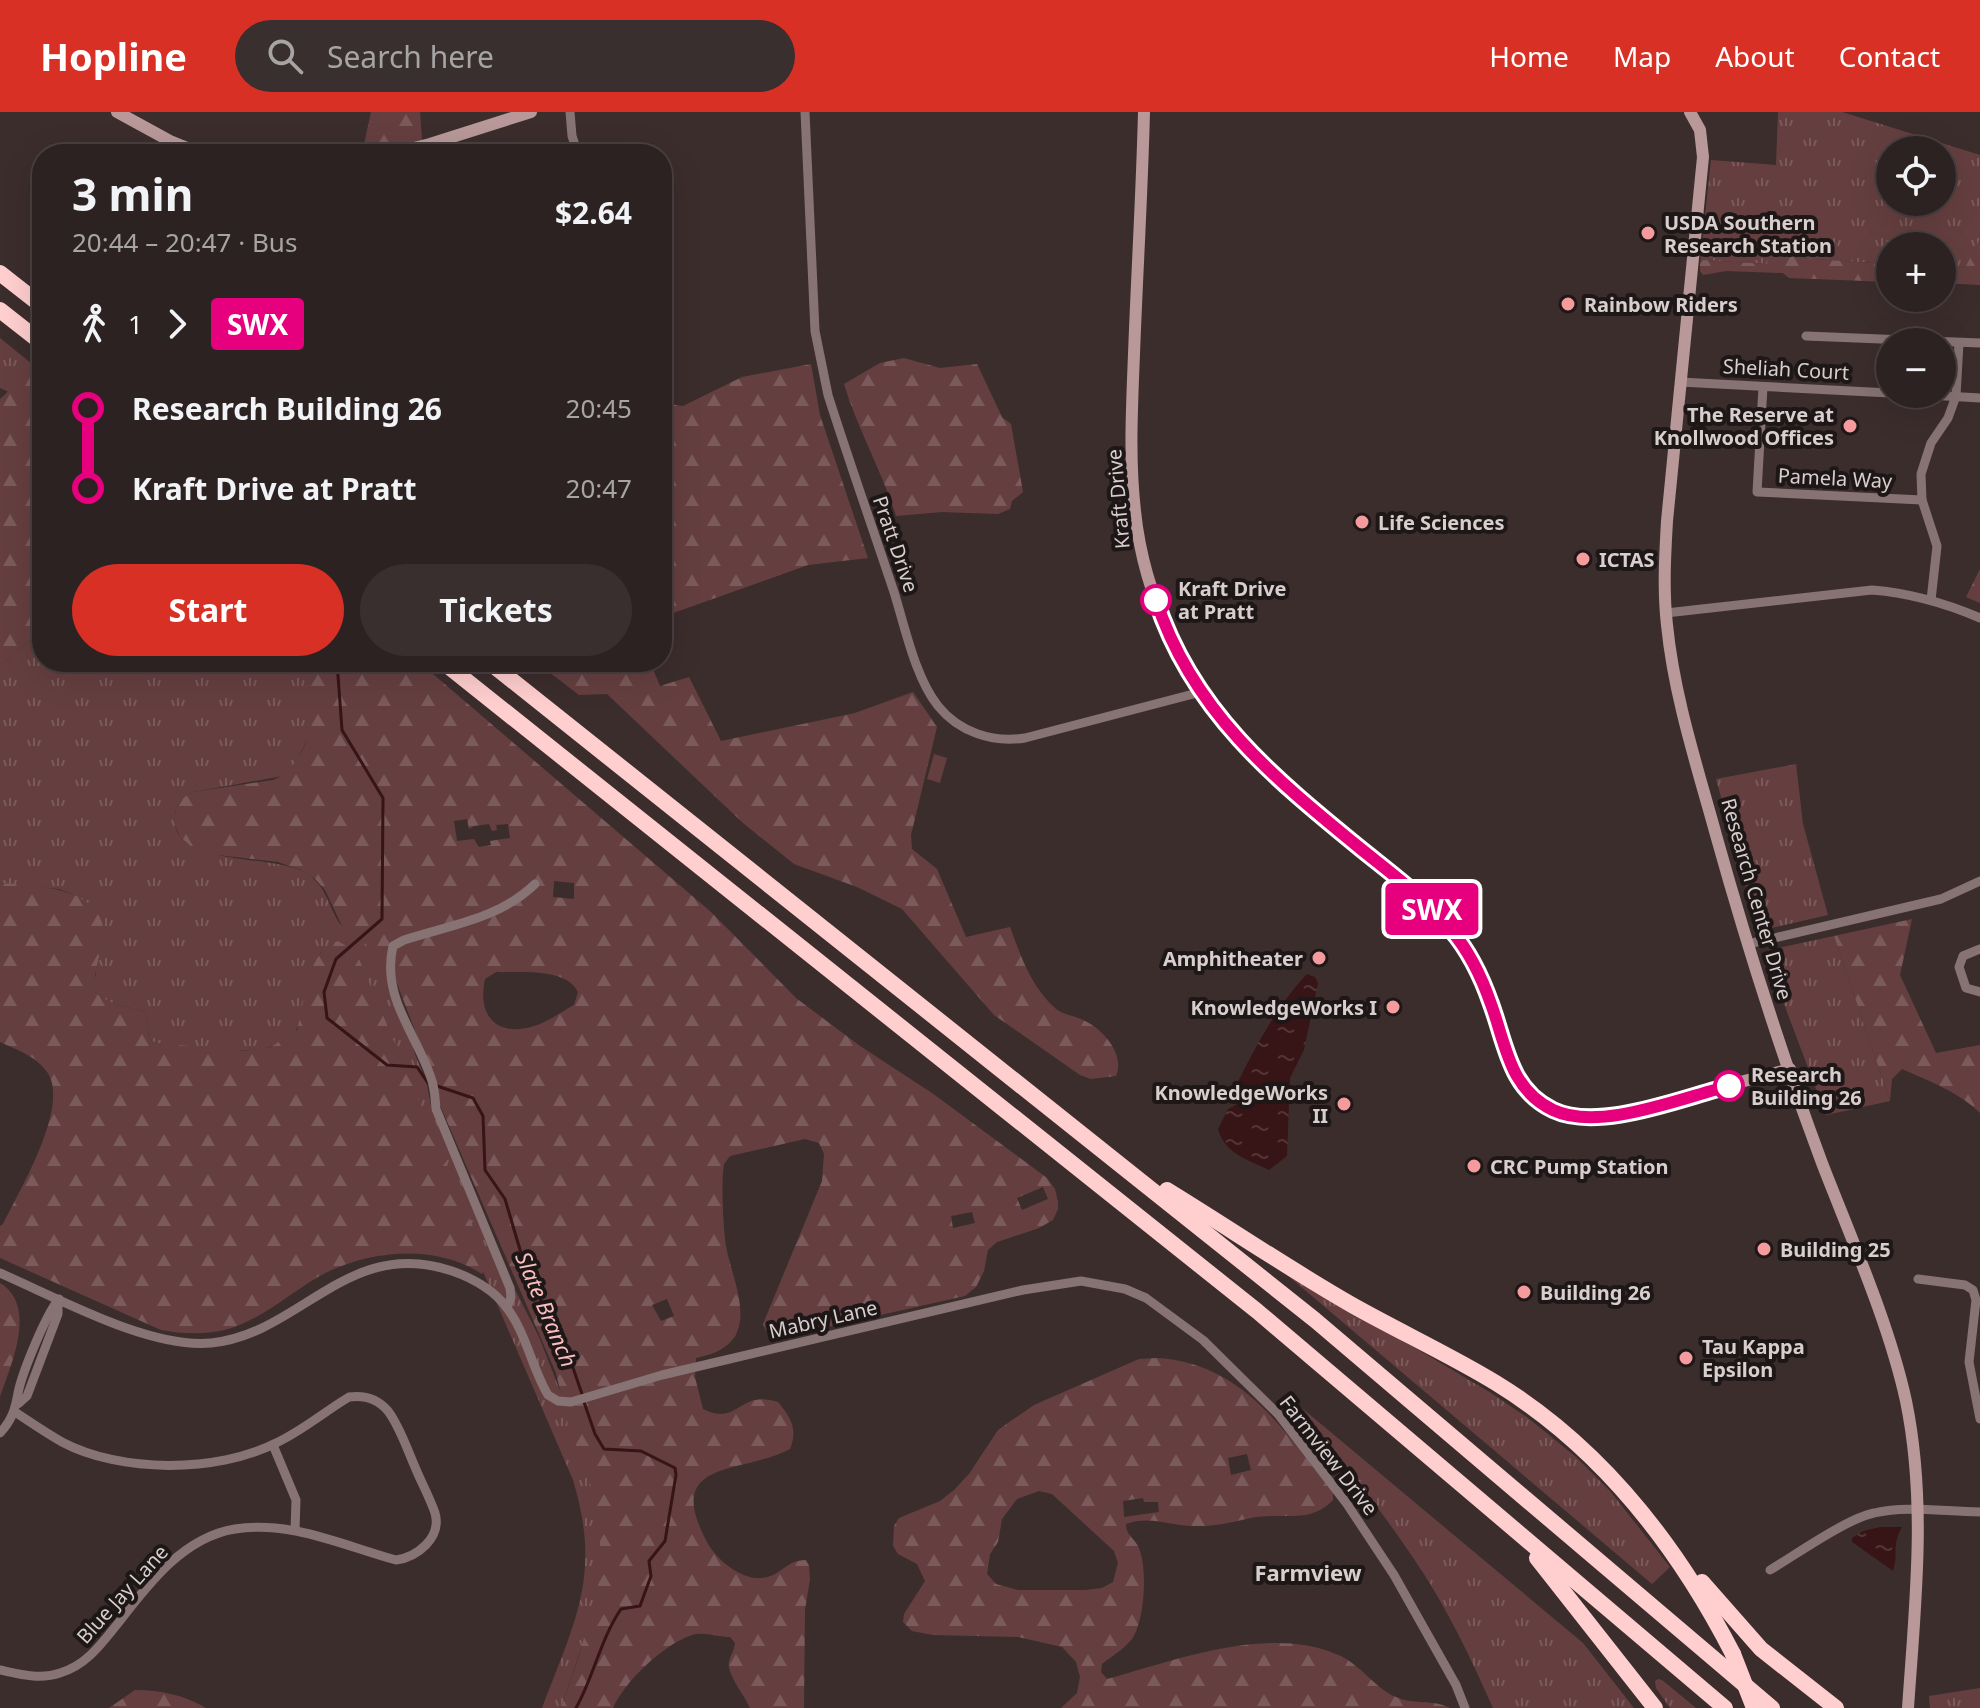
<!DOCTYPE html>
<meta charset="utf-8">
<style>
body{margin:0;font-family:"Noto Sans",sans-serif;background:#392f2f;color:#f1f3f6;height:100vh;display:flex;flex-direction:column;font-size:30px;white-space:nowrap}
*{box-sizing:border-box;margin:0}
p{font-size:26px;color:#a7a4a5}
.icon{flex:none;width:44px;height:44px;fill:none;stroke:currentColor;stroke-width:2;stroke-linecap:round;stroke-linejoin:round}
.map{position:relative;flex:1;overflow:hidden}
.drawer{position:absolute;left:32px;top:32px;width:640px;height:528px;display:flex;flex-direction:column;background:#2d2222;border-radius:32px;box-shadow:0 8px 32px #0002,0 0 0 2px #483f40}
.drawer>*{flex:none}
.badge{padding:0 16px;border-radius:6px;font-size:28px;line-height:52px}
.tools{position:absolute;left:1876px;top:24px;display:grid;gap:16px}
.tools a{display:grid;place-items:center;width:80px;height:80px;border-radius:50%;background:#2d2222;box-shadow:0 8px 32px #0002,0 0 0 2px #483f40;font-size:40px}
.map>.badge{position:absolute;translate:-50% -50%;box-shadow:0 0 0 4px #fff}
.legs{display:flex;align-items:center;gap:12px;height:88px;padding:0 40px;font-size:26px}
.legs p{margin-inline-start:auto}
.overview{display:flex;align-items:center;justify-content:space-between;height:136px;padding:0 40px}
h1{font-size:44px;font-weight:700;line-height:60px}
.cta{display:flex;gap:16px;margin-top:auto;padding:16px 40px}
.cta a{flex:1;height:92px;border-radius:48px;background:#d93025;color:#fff;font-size:32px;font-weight:700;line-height:92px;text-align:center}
.cta a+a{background:#392f2f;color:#f1f3f6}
ul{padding:0 40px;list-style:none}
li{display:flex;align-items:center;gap:28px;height:80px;font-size:30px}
li i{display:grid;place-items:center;width:12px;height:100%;margin:0 10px;background:currentColor}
li i::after{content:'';width:20px;height:20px;margin:-10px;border:6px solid;border-radius:50%;background:#2d2222}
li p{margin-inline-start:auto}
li:first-child i{background:linear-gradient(#0000 50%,currentColor 0)}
li:last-child i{background:linear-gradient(currentColor 50%,#0000 0)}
header{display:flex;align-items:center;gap:48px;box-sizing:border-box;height:112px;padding:0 40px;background:#d93025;color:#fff}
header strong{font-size:38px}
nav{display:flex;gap:44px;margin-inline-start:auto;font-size:28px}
.search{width:560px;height:72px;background:#392f2f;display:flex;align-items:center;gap:20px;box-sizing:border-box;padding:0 28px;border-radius:44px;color:#a7a4a5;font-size:30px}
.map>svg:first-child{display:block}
.grass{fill:url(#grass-tufts);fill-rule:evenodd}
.forest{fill:url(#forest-firs);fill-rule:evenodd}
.pitch{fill:#653f40}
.water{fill:url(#water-ripples)}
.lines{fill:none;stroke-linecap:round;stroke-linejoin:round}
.stream{stroke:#371416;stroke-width:3}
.street{stroke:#877373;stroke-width:9}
.secondary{stroke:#b89898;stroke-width:12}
.highway{stroke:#ffcece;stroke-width:16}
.highway-bridge{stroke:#ffcece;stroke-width:16}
.line-1-casing{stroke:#fff;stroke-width:18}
.line-1{stroke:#e6007e;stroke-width:12}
.poi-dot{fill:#f59b9d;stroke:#1e1717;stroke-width:3}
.stop-1-dot{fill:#fff;stroke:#e6007e;stroke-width:4}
.labels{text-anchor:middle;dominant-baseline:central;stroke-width:8;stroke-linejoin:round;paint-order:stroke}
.poi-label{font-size:20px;font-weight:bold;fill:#d8cece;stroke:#1e1717;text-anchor:start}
.street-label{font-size:20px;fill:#d8cece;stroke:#1e1717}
.stop-label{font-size:20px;font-weight:bold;fill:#d8cece;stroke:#1e1717;text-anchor:start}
.water-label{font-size:22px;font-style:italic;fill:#fbbfc0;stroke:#1e1717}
.neighbourhood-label{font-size:22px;font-weight:bold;fill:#d8cece;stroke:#1e1717}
</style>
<header>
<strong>Hopline</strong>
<div class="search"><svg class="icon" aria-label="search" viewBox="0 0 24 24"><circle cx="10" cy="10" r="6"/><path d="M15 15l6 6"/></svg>Search here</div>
<nav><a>Home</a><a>Map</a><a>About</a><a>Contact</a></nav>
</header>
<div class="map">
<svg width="1980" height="1596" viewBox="0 0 1980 1596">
<defs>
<pattern id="grass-tufts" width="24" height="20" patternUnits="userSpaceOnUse" patternTransform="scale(2)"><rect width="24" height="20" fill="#653f40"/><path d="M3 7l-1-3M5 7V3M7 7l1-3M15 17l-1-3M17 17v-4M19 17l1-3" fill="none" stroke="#7a5a5a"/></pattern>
<pattern id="forest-firs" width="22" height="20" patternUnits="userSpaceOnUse" patternTransform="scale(2)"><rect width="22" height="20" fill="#653f40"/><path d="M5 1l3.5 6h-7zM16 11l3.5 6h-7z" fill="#7a5a5a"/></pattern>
<pattern id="water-ripples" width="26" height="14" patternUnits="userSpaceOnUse" patternTransform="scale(2)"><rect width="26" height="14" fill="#371416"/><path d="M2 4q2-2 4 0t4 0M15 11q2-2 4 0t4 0" fill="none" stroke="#533537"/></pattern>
</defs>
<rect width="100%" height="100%" fill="#3c2d2d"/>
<g class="grass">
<path d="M 1778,0 L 1842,0 L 1980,43 L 1980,127 L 1967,154 L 1942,156 L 1942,134 L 1890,134 L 1890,152 L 1797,146 L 1780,140 L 1767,152 L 1703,148 L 1700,152 L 1711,48 L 1776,53 ZM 1890,38 L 1942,38 L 1942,90 L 1890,90 Z"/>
<path d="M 0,226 L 42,260 L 9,280 L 0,276 Z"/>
<path d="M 42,517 L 42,550 L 305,550 L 390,864 L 416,945 L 426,968 L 432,999 L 494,1136 L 539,1225 L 582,1335 L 604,1422 L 603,1471 L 561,1596 L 542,1596 C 575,1509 602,1463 573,1368 L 397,960 L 321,840 C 315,851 310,862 307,874 C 304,888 304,904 297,916 C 279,952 189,936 156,931 L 149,927 L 146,900 L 109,890 L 95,880 L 93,871 L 96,862 L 72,782 L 59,777 L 0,771 L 0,554 ZM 307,628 L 349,820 C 329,808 332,777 306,761 C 273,741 168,756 175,703 C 176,691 182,686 193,680 L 283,664 L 294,654 Z"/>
<path d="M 1796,652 L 1803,712 L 1828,803 L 1758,819 L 1716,667 Z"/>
<path d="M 1834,824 L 1890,989 L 1826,1003 L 1767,847 L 1768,838 Z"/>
<path d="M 1274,1152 L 1491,1281 L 1528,1306 L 1576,1345 L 1610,1379 L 1670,1455 L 1652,1472 Z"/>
<path d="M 1303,1297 L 1583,1531 L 1634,1596 L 1493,1596 C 1474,1553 1454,1511 1429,1470 C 1391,1410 1346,1354 1303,1297 Z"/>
<path d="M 1658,1567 L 1662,1568 L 1696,1596 L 1670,1596 L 1656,1576 L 1655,1569 Z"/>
<path d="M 1980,1576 L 1980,1596 L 1930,1596 L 1929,1584 Z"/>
</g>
<g class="forest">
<path d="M 371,0 L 420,0 L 423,42 L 362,42 Z"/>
<path d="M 1980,127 L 1980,173 L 1942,171 L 1942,156 L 1966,154 Z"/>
<path d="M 1780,140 L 1797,146 L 1890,152 L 1890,170 L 1789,166 L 1783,161 L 1726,159 L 1703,163 L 1700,159 L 1700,152 L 1703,148 L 1767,152 L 1768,142 Z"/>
<path d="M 904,246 L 940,256 L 977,252 L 1002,305 L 1011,312 L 1023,380 L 1012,389 L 1010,397 L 998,402 L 942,400 L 896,404 C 882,359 858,318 844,272 L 880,251 Z"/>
<path d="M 37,252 L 42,254 L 42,517 L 0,554 L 0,287 C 15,276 17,256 37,252 Z"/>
<path d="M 811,252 L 820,303 L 868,446 L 808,453 L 662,505 L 662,291 L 683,294 L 742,265 Z"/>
<path d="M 1980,457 L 1980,491 L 1966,485 Z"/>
<path d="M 297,550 L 419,550 L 711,800 L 796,886 L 860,934 L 932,981 L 1047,1066 L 1055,1077 L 1058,1090 L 1058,1097 L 1053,1108 L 1039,1116 L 997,1130 L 988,1138 L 984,1159 L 976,1175 L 965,1184 L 787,1224 L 766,1219 L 763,1212 L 822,1069 L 824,1042 L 819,1031 L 805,1027 L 730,1044 L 724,1052 C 721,1070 723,1115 726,1134 C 731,1165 759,1217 720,1238 C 713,1242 704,1244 696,1246 L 695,1265 L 703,1297 C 739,1315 738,1277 778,1290 C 791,1306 798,1317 790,1337 C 741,1363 662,1346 707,1430 C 715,1446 737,1464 755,1466 C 780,1468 784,1448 806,1448 L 809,1453 L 810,1467 L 805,1498 L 804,1596 L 750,1596 C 745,1584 726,1561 729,1550 C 731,1542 734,1539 735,1531 L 730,1525 C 719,1525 702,1519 692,1523 C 664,1532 624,1570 613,1596 L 561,1596 L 579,1544 L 599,1470 L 600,1427 L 596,1395 L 588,1363 L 568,1313 L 556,1261 L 439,991 L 438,979 L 393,861 L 368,834 L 343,816 L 325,778 L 315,767 L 301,758 L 278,750 L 209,742 L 193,736 L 180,725 L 174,711 L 176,696 L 181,687 L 193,680 L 273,668 C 297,660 317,617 312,593 C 309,578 302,564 297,550 ZM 467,707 L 469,717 L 474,714 L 489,712 L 492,719 L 497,718 L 496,713 L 508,712 L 510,726 L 490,729 L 491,733 L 479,735 L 474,727 L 457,729 L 454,709 ZM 554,769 L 574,771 L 574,787 L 553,785 ZM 496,860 C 519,861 566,855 578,880 L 574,893 C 561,900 548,910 534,914 C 496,926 477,903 485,867 ZM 1043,1075 L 1048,1087 L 1022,1098 L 1017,1086 ZM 972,1100 L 975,1111 L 953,1116 L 951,1104 ZM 667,1187 L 674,1204 L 661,1209 L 652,1193 Z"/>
<path d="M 536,550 L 650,550 L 660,574 L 689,565 L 721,629 L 855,601 L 913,580 L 937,615 L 911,723 L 912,737 L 937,757 L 966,825 L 1010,815 C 1021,845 1031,875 1056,897 C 1064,903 1076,904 1085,909 C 1104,918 1125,943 1116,964 L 1091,967 L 1080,963 L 994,903 L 902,797 L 857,775 L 794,752 L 743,711 L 607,582 L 579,583 Z"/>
<path d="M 0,771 C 34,774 107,774 103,825 C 101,843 92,862 95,880 L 109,890 L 146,900 L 149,927 L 156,931 L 243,939 L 271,935 L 297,918 C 305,890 305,841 338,829 L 356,840 L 480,1131 L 486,1156 L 482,1162 C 435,1131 366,1138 318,1165 C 289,1182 260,1208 228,1217 C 206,1223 183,1222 161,1218 L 0,1146 L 0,1114 L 3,1112 C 19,1079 71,993 47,960 C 36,944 17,938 0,930 Z"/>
<path d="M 1912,807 L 1900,863 L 1936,941 L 1980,933 L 1980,1001 C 1959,980 1929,969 1902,957 L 1892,967 L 1890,989 L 1834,824 Z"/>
<path d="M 0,1171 C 38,1194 11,1253 0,1285 Z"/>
<path d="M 1157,1246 C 1243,1251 1284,1319 1333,1380 L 1333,1388 C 1327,1395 1316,1401 1306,1403 C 1289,1405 1273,1403 1256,1405 C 1235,1409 1216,1415 1194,1414 C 1171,1414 1148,1403 1126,1412 C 1126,1423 1133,1425 1138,1434 C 1148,1454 1145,1509 1132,1527 C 1124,1537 1112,1544 1102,1552 L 1101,1560 L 1107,1567 C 1176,1548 1268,1513 1336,1542 C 1360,1551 1374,1576 1396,1585 C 1412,1593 1433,1587 1450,1596 L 1061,1596 L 1077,1581 L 1080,1565 L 1076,1550 L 1062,1535 L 1018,1525 L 933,1523 L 912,1519 L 903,1510 L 904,1502 L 925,1469 L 917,1452 L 898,1442 L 893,1434 L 894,1414 L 899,1406 L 940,1389 L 954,1378 L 969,1362 L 998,1318 L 1034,1293 L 1139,1247 ZM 1247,1342 L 1251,1358 L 1231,1363 L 1228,1346 ZM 1039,1379 L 1052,1382 L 1114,1439 L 1118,1451 L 1113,1470 L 1102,1476 L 1085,1478 L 1018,1478 L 996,1472 L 987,1462 L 990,1442 L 998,1430 L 1002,1407 L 1017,1387 ZM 1143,1386 L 1144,1390 L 1158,1390 L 1159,1400 L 1124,1405 L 1123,1389 Z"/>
<path d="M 135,1578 C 160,1578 184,1583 206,1596 L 109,1596 Z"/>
</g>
<path class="pitch" d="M 934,642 L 947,646 L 940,671 L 927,667 Z"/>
<g class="water">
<path d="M 1307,862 L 1315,865 L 1318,871 L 1304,938 L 1290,966 L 1287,1044 L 1269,1058 C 1248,1048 1224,1041 1218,1017 L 1228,997 L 1237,992 L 1240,987 L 1234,978 C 1253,939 1277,893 1307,862 Z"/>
<path d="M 1880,1415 L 1902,1415 C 1891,1434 1899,1443 1893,1459 L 1852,1430 L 1852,1426 L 1863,1419 Z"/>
</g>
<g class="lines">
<g class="stream">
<path d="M 337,550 L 342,618 L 383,686 L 382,807 L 336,847 L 324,880 L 327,906 L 387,953 L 417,955 L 428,971 L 473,986 L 483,1004 L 485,1058 L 505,1087 L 526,1158 L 571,1250 L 582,1282"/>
<path d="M 576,1596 C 594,1564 600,1528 621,1497 L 640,1494 L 651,1464 L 649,1449 L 665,1429 L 676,1363 L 675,1356 L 641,1339 L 604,1337 L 595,1322 L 584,1290"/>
</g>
<g class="street">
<path d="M 570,0 L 572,24 L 578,42"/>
<path d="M 805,0 L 815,219 L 828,283 C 849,349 872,414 894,480 C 905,515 915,565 938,594 C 959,620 992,631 1025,626 L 1201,580"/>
<path d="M 1806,224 L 1980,231"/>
<path d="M 1680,270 L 1890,281"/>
<path d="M 1763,275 L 1757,380 L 1922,388"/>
<path d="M 1911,282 L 1980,286"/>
<path d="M 1931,488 L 1937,434 L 1922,388 L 1921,362 L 1931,331 L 1948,306 L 1956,284 L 1959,231"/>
<path d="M 1666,501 L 1872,478 C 1910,481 1945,491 1980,506"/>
<path d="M 1748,832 L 1941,787 L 1980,769"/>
<path d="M 1980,837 L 1963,844 L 1959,855 L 1966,876 L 1980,880"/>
<path d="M 0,1161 C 58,1186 149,1237 211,1231 C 301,1222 347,1124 452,1159 C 472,1166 494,1178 507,1196 C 526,1221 532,1256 548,1283 L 558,1289 L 571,1290 L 662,1263 L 1023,1178 L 1081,1169 L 1125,1177 L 1146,1186 L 1203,1228 L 1278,1302 L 1347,1392 L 1394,1463 L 1456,1573 L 1465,1596"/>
<path d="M 1918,1167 L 1965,1173 L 1973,1178 L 1976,1188 L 1969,1250 L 1980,1307"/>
<path d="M 507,1196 L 511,1185 L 510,1176 L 436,997 C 435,987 435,976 431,966 C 416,921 381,885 393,834 L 404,828 C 450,813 499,807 535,772"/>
<path d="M 18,1292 L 27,1284 L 58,1202 L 58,1189"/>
<path d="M 0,1321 C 12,1308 15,1298 18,1281 C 22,1261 46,1202 59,1187"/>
<path d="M 273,1333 L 296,1388 L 295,1418"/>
<path d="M 1770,1458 C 1797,1442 1846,1407 1874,1401 C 1907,1393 1946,1400 1980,1400"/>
<path d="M 0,1558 C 19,1562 40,1568 60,1561 C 87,1553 102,1531 119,1510 C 149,1471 184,1425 235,1417 C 291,1408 344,1434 396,1448 C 417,1445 442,1426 435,1401 C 430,1386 421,1370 415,1355 C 407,1337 400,1315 388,1299 C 378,1287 364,1283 349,1285 C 324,1300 302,1319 276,1331 C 217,1361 120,1361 62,1330 C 46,1321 30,1310 15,1300"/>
</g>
<g class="secondary">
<path d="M 117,0 L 170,29 L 202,42"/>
<path d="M 1144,0 C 1142,81 1137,161 1134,242 C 1132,294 1129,347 1135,399 C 1144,487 1186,571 1245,636 C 1286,680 1336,717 1383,755 C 1411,777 1440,800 1461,830 C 1474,850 1485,873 1493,895 C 1499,914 1502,935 1510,953 C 1525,990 1565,1009 1603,1006 L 1790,957"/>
<path d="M 1690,0 L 1700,18 L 1703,45 L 1667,409 C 1665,444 1663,478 1667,513 C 1674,584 1697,654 1716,723 C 1747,834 1782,944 1822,1051 C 1851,1126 1889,1211 1906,1289 C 1927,1391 1915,1493 1908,1596"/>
<path d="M 390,42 L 430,32 L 531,0"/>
</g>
<g class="highway">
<path d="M 0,161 L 42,194"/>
<path d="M 0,198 L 42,231"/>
<path d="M 443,550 L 1257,1199 L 1725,1596"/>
<path d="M 489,550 L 1315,1208 L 1772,1596"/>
<path d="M 1167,1078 C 1229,1116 1289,1157 1352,1193 C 1400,1220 1450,1243 1496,1271 C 1602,1336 1677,1433 1733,1542"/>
<path d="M 1537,1446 L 1655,1596"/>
<path d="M 1702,1470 L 1761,1537 L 1836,1596"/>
</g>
<path class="highway-bridge" d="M 1733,1542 L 1754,1596"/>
</g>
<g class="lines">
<g class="line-1-casing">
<path id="line-1" d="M 1156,488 C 1192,599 1274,666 1361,737 C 1392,762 1425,786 1451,818 C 1469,839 1482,866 1491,892 C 1506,932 1509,977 1553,998 C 1599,1020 1681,986 1729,974"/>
</g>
<use href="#line-1" class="line-1"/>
</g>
<g class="poi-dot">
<circle cx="1648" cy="121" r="8"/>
<circle cx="1568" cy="192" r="8"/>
<circle cx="1850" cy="314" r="8"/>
<circle cx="1362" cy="410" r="8"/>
<circle cx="1583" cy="447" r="8"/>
<circle cx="1319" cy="846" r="8"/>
<circle cx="1393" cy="895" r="8"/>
<circle cx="1344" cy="992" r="8"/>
<circle cx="1474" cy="1054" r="8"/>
<circle cx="1764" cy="1137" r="8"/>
<circle cx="1524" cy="1180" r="8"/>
<circle cx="1686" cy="1246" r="8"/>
</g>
<g class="stop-1-dot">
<circle cx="1156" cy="488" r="14"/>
<circle cx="1729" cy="974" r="14"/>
</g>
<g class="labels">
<g class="poi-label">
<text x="1664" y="110">USDA Southern<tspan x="1664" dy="23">Research Station</tspan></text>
<text x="1584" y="192">Rainbow Riders</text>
<text x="1834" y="302" text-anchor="end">The Reserve at<tspan x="1834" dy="23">Knollwood Offices</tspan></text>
<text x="1378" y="410">Life Sciences</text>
<text x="1599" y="447">ICTAS</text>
<text x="1303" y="846" text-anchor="end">Amphitheater</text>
<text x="1377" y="895" text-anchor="end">KnowledgeWorks I</text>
<text x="1328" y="980" text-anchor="end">KnowledgeWorks<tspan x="1328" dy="23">II</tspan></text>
<text x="1490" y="1054">CRC Pump Station</text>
<text x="1780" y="1137">Building 25</text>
<text x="1540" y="1180">Building 26</text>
<text x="1702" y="1234">Tau Kappa<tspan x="1702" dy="23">Epsilon</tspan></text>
</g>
<g class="street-label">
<text transform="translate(1786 257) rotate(3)">Sheliah Court</text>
<text transform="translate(1835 366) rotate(3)">Pamela Way</text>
<text transform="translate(1118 387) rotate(-95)">Kraft Drive</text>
<text transform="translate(896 432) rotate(71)">Pratt Drive</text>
<text transform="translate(1757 787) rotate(74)">Research Center Drive</text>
<text transform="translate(823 1207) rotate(-13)">Mabry Lane</text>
<text transform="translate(1329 1343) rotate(52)">Farmview Drive</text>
<text transform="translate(122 1482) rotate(-48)">Blue Jay Lane</text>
</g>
<g class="stop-label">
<text x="1178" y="476">Kraft Drive<tspan x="1178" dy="23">at Pratt</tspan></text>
<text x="1751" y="962">Research<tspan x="1751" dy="23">Building 26</tspan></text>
</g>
<g class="water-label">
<text transform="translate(547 1197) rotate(67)">Slate Branch</text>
</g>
<g class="neighbourhood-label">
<text x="1308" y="1460">Farmview</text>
</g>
</g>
</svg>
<div class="tools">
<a><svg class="icon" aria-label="locate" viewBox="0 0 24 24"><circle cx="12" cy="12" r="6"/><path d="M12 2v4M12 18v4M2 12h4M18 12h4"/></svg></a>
<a>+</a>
<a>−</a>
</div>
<b class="badge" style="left:1432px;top:797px;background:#e6007e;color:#fff">SWX</b>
<section class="drawer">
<div class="overview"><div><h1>3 min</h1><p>20:44 – 20:47 · Bus</p></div><b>$2.64</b></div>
<div class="legs"><svg class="icon" aria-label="walk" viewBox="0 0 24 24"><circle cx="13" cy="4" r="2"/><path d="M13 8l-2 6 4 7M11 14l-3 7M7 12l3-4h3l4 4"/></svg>1<svg class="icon" aria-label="forward" viewBox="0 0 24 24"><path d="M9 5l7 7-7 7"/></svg><b class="badge" style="background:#e6007e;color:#fff">SWX</b></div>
<ul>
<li><i style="color:#e6007e"></i><b>Research Building 26</b><p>20:45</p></li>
<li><i style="color:#e6007e"></i><b>Kraft Drive at Pratt</b><p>20:47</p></li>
</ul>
<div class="cta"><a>Start</a><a>Tickets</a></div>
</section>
</div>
